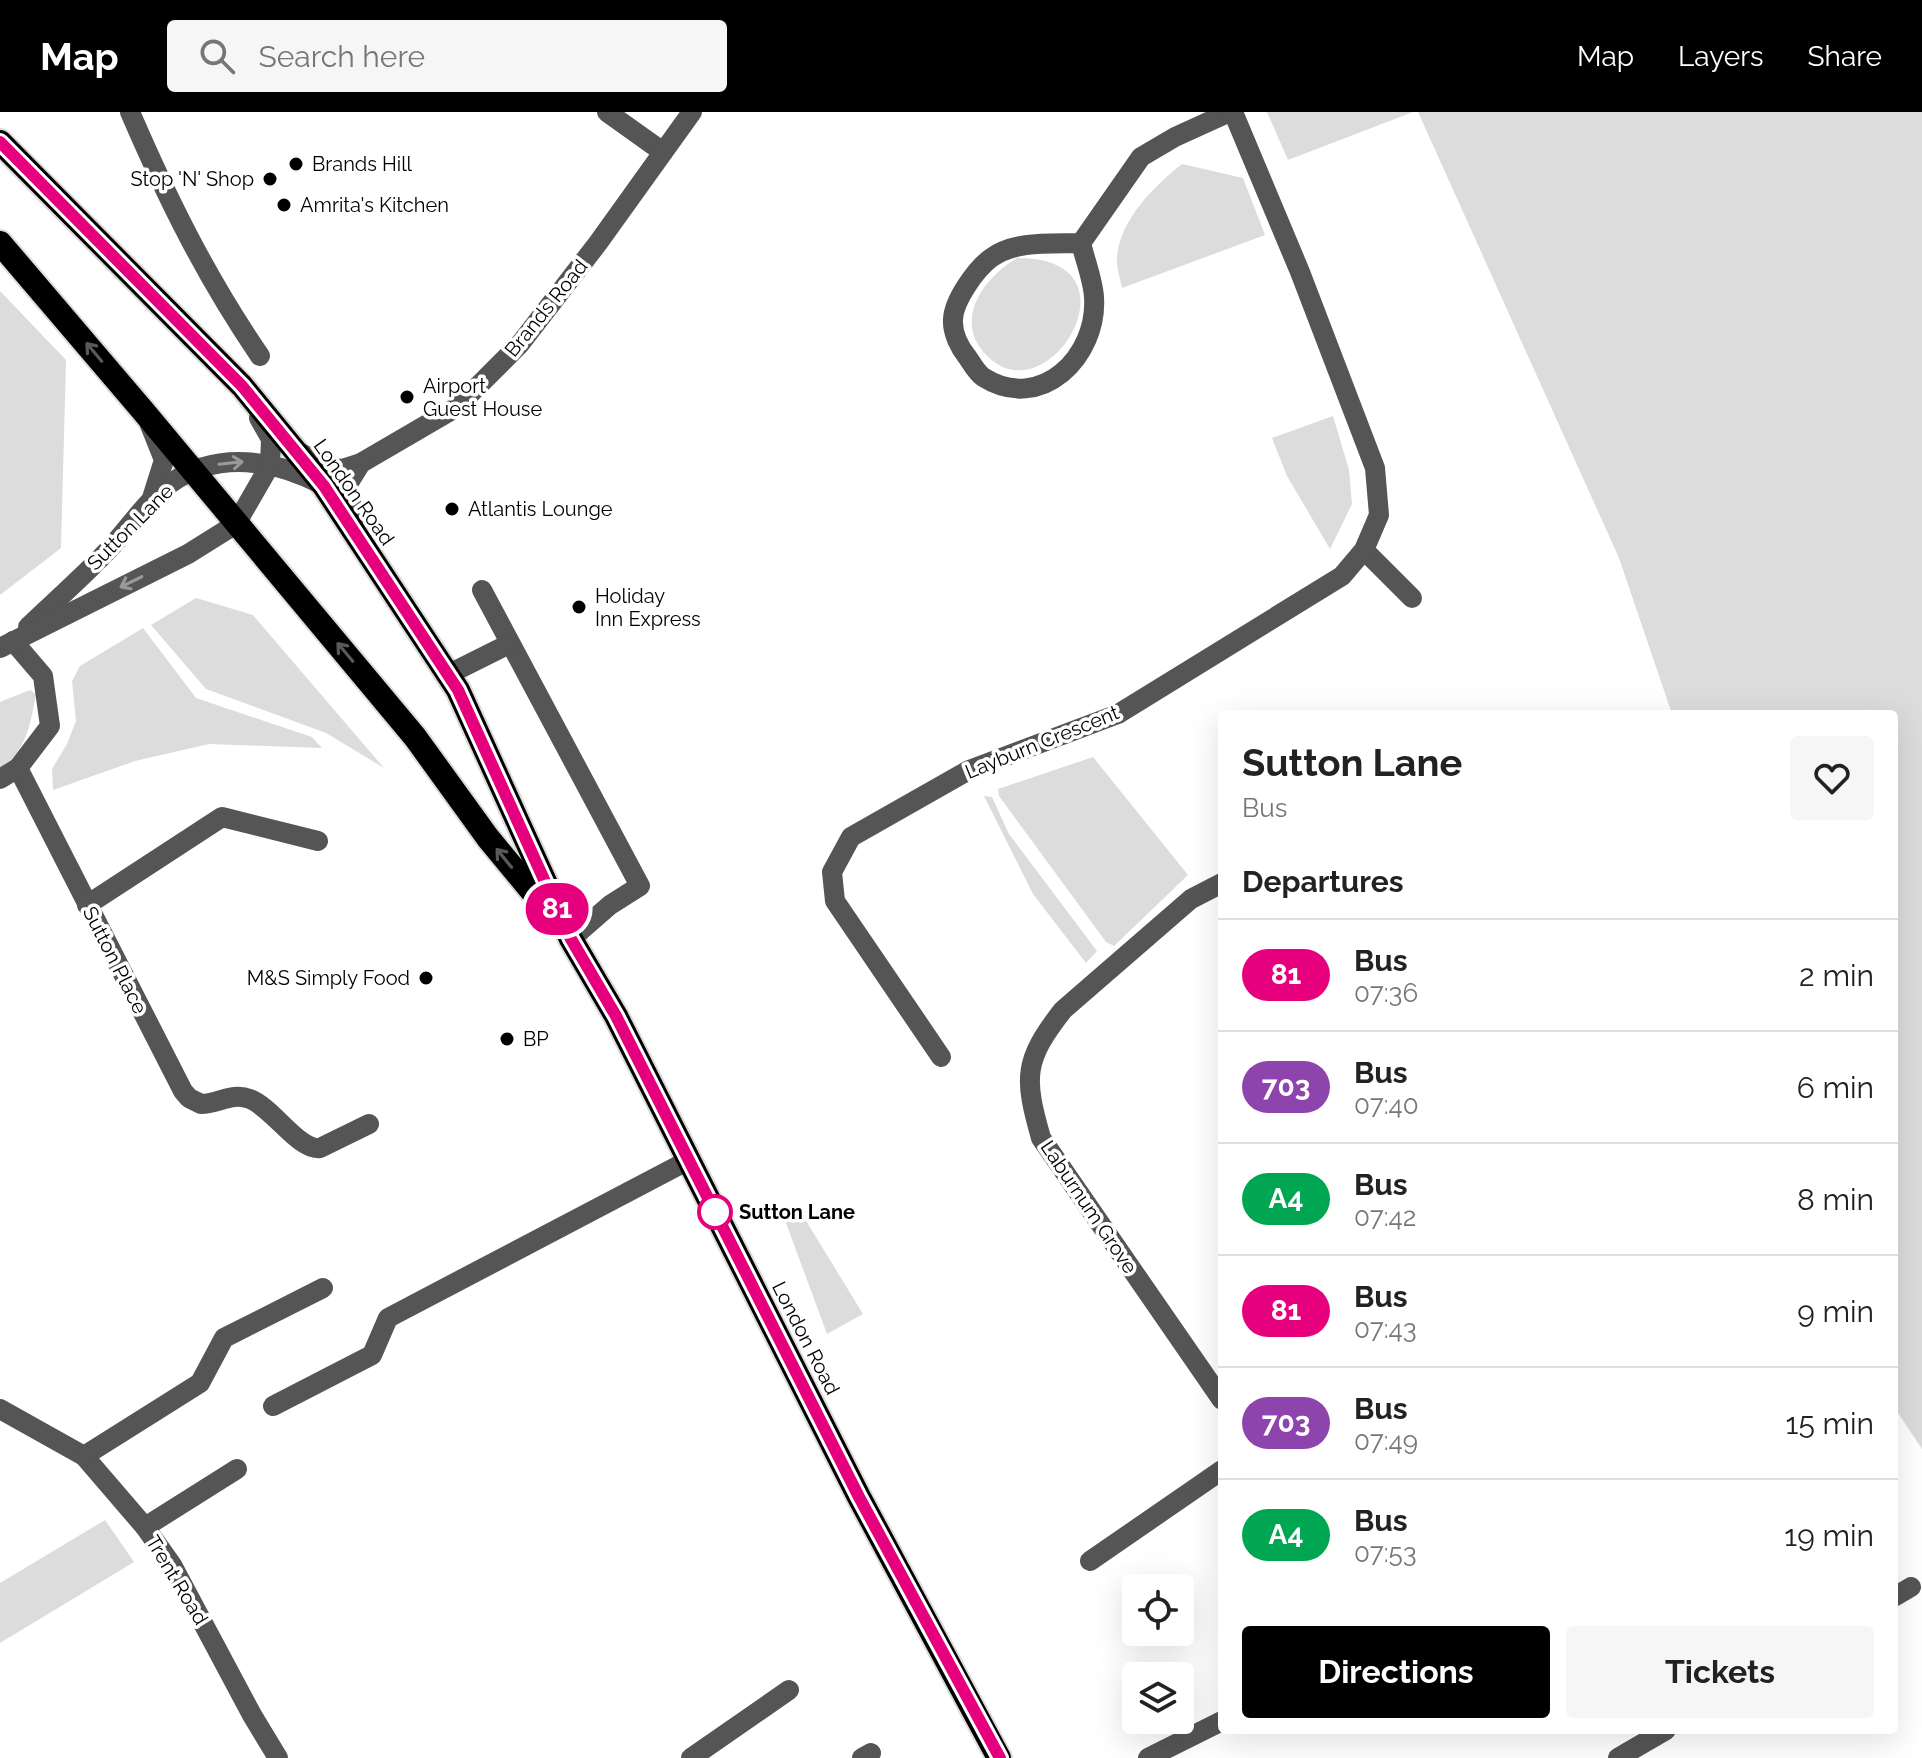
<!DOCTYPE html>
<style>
body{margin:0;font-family:Raleway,sans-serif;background:#f6f6f6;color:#222;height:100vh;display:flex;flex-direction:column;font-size:30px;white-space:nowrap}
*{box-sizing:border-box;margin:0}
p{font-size:26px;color:#767676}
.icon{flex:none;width:44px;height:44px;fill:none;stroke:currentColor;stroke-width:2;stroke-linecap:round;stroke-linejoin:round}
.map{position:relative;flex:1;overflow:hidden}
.sheet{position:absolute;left:1218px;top:598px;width:680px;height:1024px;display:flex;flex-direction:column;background:#fff;border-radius:8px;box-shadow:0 8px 32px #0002}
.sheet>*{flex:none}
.badge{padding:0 16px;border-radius:26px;font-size:28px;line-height:52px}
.tools{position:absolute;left:1122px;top:1462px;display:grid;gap:16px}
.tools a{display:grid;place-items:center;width:72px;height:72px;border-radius:8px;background:#fff;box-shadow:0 8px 32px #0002;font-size:40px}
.map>.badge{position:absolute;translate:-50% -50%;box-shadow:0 0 0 4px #fff}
h2{padding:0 24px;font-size:30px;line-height:72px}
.round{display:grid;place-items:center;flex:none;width:84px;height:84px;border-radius:8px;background:#f6f6f6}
.overview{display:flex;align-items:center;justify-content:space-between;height:136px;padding:0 24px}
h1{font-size:38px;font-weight:700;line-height:60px}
.action{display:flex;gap:16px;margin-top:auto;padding:16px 24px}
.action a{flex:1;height:92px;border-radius:8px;background:#000;color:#fff;font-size:32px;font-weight:700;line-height:92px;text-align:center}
.action a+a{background:#f6f6f6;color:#222}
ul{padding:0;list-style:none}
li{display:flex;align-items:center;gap:24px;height:112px;padding:0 24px;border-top:2px solid #e0e0e0}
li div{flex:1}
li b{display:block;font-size:30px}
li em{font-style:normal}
li .badge{min-width:88px;font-weight:700;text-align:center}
header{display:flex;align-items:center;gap:48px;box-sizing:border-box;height:112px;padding:0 40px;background:#000;color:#fff}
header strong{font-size:38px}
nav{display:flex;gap:44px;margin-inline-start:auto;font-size:28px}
.search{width:560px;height:72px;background:#f6f6f6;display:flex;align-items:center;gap:20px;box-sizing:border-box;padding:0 28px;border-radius:8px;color:#767676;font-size:30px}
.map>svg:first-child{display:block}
.green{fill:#dcdcdc}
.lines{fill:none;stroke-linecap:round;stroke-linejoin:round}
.highway-casing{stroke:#dbdbdb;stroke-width:28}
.minor{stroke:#555;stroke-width:20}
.highway{stroke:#000;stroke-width:24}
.oneway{stroke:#595959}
.oneway2{stroke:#999}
.line-casing{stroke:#fff;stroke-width:18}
.line{stroke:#e6007e;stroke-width:12}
.poi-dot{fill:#000;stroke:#fff;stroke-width:3}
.stop-dot{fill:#fff;stroke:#e6007e;stroke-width:4}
.labels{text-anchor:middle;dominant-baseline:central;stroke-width:7;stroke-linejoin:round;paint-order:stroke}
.poi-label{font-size:20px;fill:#000;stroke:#fff;text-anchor:start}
.street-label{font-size:20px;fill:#000;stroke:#fff}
.stop-label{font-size:20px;font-weight:bold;fill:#000;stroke:#fff;text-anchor:start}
</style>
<header>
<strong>Map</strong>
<div class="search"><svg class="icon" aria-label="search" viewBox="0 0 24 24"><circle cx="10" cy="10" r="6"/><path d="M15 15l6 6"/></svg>Search here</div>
<nav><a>Map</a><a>Layers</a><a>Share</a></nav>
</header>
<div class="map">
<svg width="1922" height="1646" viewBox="0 0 1922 1646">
<rect width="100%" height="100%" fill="#fff"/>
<g class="green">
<path d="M 1267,0 L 1413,0 L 1288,48 Z"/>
<path d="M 1418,0 L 1922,0 L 1922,1337 L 1894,1295 L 1894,602 L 1672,602 L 1619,446 Z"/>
<path d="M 1182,52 L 1243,66 L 1265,123 L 1122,176 C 1120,166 1116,154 1117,144 C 1121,107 1154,74 1182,52 Z"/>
<path d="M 1017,146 C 1142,145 1054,297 993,249 C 950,215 979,169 1017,146 Z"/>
<path d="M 0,179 L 66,248 L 61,436 L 0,483 Z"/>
<path d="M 1333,304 L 1349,358 L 1352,392 L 1330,437 L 1287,364 L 1272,326 Z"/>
<path d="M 196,486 L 253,503 L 384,656 L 326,621 L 206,577 L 151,513 Z"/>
<path d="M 143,516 L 196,586 L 312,625 L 322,636 L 209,632 L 135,649 L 53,678 L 52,657 L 67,632 L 76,609 L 72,569 L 80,554 Z"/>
<path d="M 30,578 L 36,582 C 30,614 27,636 0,659 L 0,590 Z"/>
<path d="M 1093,645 L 1188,763 L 1114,834 L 1106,830 L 999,684 L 998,677 Z"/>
<path d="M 984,684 L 992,685 L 1009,722 L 1097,839 L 1086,851 L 1033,782 Z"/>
<path d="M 797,1094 L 863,1202 L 827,1222 L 782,1100 Z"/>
<path d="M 105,1408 L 134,1450 L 0,1531 L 0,1471 Z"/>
</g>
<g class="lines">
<g class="highway-casing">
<g id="highway">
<path d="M 0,30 L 242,274 L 324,374 L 458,578 L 571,827 L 616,904 L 859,1385 L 999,1646"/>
<path d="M 0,131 L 144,300 L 415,625 L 488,726 L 550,801"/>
</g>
</g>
<g class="minor">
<path d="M 130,0 C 168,88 206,165 260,244"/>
<path d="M 607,0 L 663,40"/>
<path d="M 1081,131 C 1052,132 1016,128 991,146 C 976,157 954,188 953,207 C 952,221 960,236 968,246 C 972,252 977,261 983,265 C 1041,302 1098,244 1094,185 C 1093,168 1085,148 1081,131 L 1141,45 L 1175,25 L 1230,0"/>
<path d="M 150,313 L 164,348 L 151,389"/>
<path d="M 299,340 L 325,354 L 342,357 L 361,351 L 457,295 L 520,232 L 598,131 L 692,0"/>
<path d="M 355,415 L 348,372 L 361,351"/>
<path d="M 1364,438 L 1412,486"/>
<path d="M 482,478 L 640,774 L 610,793 L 571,827"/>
<path d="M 28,515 C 56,488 86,462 112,434 C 131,413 148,387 171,371 C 218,338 275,348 323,373"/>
<path d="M 13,529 L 43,564 L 50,614 L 18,656 L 183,979 L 189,986 L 201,992 C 218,992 232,980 250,987 C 273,996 299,1039 320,1036 L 369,1012"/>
<path d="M 0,536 L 188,442 L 236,412 L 270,353 L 271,327 L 259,306"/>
<path d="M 449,562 L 509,532"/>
<path d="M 0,667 L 18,656"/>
<path d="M 1222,771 L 1191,787 L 1063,898 C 1023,949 1024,966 1041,1026 L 1222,1288"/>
<path d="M 87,793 L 222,705 L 318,729"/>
<path d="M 941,945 L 835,789 L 832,760 L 851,725 L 969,658 L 1118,602 L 1342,464 L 1364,438 L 1379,403 L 1375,356 L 1300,160 L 1233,0"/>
<path d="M 273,1294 L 372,1243 L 388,1206 L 689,1048"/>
<path d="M 0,1297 L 84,1344 L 145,1415 L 172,1453 L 252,1603 L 278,1646"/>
<path d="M 84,1344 L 200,1271 L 224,1226 L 323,1176"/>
<path d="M 145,1415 L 237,1357"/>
<path d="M 1090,1449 L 1222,1358"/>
<path d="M 1894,1485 L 1911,1475"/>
<path d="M 691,1646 L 789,1578"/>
<path d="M 862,1646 L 871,1641"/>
<path d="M 1148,1646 L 1222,1609"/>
<path d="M 1618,1646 L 1666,1618"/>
</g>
<use href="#highway" class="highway"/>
</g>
<defs><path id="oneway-shaft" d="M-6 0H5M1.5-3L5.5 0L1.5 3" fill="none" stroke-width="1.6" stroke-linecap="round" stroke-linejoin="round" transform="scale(2)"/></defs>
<g class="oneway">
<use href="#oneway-shaft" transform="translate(94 240) rotate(-130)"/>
<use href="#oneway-shaft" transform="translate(345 540) rotate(-130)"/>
<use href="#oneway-shaft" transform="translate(504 746) rotate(-129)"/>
</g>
<g class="oneway2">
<use href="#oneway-shaft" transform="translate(231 351) rotate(-6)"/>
<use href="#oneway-shaft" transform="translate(131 470) rotate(154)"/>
</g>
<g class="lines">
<g class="line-casing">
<path id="line" d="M 0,30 L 242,274 L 324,374 L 458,578 L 571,827 L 616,904 L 859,1385 L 1000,1646"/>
</g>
<use href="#line" class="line"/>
</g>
<g class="poi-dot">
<circle cx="296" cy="52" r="8"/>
<circle cx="270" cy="67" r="8"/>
<circle cx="284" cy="93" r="8"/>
<circle cx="407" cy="285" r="8"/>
<circle cx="452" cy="397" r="8"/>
<circle cx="579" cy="495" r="8"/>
<circle cx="426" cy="866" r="8"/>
<circle cx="507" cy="927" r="8"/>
</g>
<circle class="stop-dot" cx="715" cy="1100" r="16"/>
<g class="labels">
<g class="poi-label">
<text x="312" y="52">Brands Hill</text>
<text x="254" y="67" text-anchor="end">Stop 'N' Shop</text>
<text x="300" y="93">Amrita's Kitchen</text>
<text x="423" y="274">Airport<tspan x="423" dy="23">Guest House</tspan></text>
<text x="468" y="397">Atlantis Lounge</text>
<text x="595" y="484">Holiday<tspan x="595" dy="23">Inn Express</tspan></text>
<text x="410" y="866" text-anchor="end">M&amp;S Simply Food</text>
<text x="523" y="927">BP</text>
</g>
<g class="street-label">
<text transform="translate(546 196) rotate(-51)">Brands Road</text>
<text transform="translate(354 380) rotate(55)">London Road</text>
<text transform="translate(130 415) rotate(-45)">Sutton Lane</text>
<text transform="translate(1042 630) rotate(-22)">Layburn Crescent</text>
<text transform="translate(115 848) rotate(63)">Sutton Place</text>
<text transform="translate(1089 1095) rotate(56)">Laburnum Grove</text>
<text transform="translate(806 1226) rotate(63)">London Road</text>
<text transform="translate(177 1468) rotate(59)">Trent Road</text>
</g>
<g class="stop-label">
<text x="739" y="1100">Sutton Lane</text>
</g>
</g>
</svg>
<div class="tools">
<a><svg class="icon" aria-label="locate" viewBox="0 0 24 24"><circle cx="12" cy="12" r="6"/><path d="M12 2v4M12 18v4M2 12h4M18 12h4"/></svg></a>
<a><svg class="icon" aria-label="layers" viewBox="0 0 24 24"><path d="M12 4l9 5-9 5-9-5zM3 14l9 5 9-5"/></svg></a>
</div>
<b class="badge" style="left:557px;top:797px;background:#e6007e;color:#fff">81</b>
<section class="sheet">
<div class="overview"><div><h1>Sutton Lane</h1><p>Bus</p></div><a class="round"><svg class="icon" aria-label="heart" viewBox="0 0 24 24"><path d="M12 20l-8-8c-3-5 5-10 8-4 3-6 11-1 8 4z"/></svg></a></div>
<h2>Departures</h2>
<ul>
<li><span class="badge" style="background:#e6007e;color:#fff">81</span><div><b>Bus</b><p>07:36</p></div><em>2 min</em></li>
<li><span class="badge" style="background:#8e44ad;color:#fff">703</span><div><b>Bus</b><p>07:40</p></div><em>6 min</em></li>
<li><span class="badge" style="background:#00a651;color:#fff">A4</span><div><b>Bus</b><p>07:42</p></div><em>8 min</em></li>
<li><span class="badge" style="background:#e6007e;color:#fff">81</span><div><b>Bus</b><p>07:43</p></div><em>9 min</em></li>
<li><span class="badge" style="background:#8e44ad;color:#fff">703</span><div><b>Bus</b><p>07:49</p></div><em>15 min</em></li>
<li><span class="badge" style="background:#00a651;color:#fff">A4</span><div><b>Bus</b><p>07:53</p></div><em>19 min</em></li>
</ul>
<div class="action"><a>Directions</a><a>Tickets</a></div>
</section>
</div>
